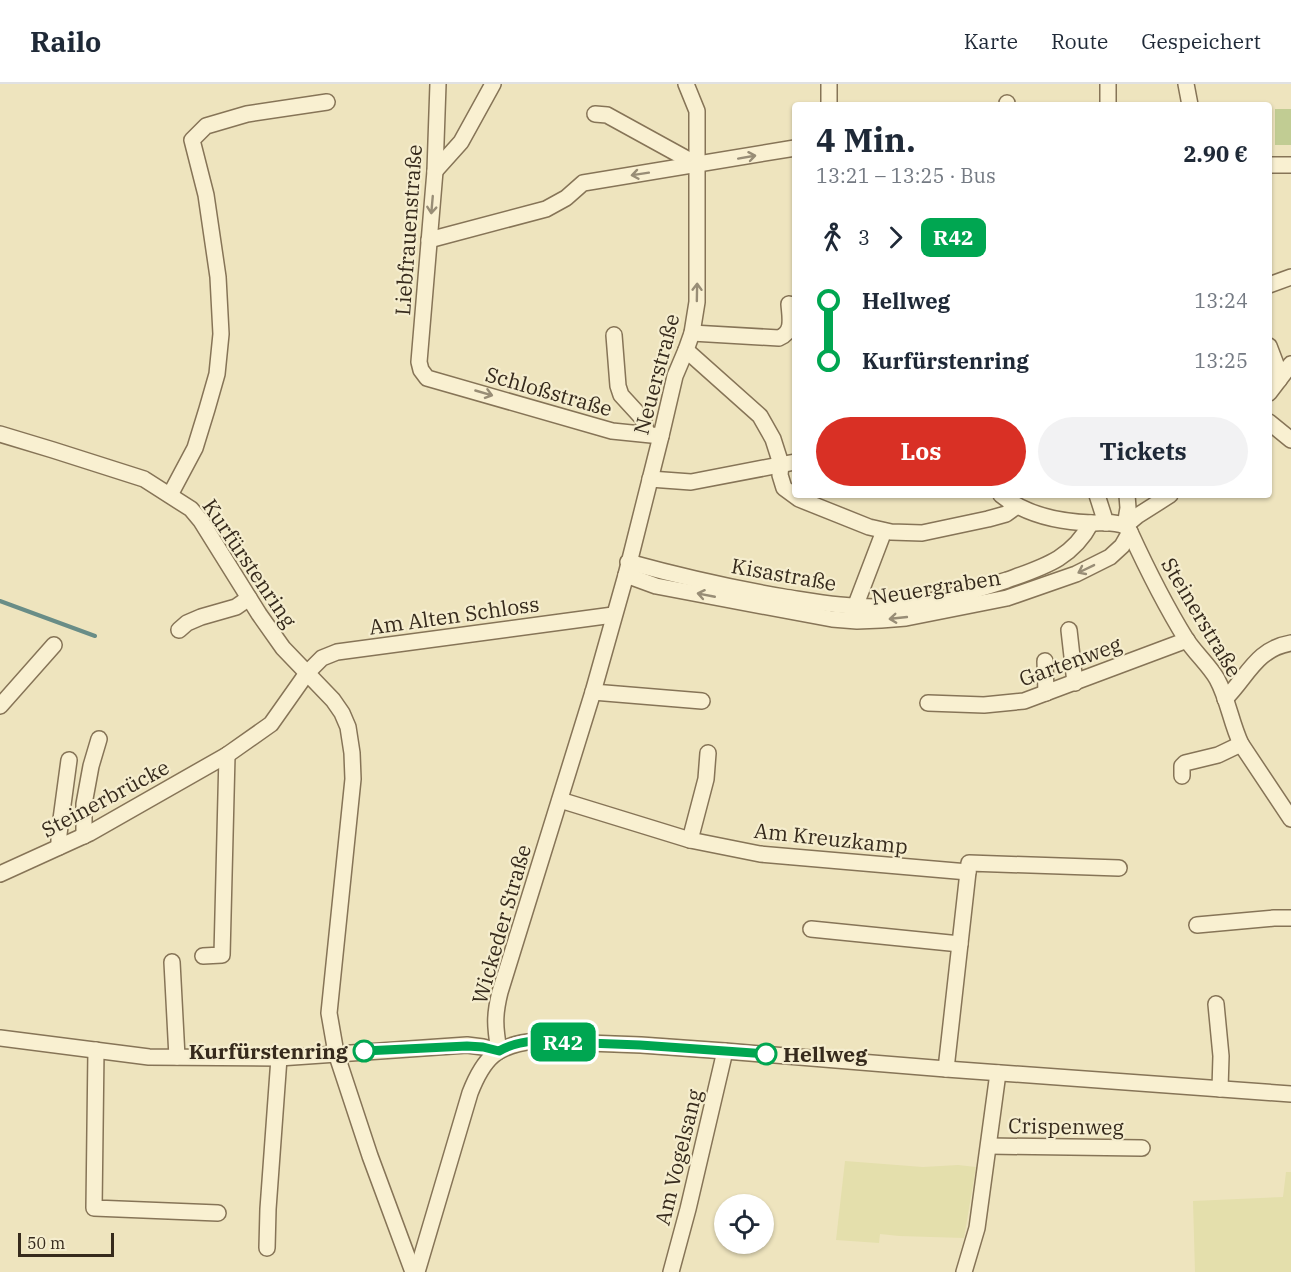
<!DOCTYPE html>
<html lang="de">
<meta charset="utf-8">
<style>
body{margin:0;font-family:"IBM Plex Serif",serif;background:#f2f2f3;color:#1f2937;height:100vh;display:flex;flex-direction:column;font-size:22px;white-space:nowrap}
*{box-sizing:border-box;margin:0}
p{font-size:20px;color:#747a83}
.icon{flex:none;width:33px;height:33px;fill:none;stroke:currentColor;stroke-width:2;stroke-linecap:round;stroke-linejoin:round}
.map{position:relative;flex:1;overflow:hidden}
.drawer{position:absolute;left:792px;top:18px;width:480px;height:396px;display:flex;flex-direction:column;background:#fff;border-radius:6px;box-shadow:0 2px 4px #0004}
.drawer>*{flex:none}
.badge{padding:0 12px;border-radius:9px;font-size:21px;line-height:39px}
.tools{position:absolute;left:714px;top:1110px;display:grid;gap:12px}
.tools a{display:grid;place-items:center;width:60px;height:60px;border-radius:50%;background:#fff;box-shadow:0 2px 4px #0004;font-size:30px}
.scale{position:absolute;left:18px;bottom:15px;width:96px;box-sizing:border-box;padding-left:6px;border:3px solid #362a1c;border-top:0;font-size:16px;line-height:21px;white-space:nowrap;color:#362a1c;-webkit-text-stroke:4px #f5edce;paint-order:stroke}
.map>.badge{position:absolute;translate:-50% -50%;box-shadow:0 0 0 3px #fff}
.legs{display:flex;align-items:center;gap:9px;height:66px;padding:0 24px;font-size:20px}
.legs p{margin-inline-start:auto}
.summary{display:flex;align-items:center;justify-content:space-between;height:102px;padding:0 24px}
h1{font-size:33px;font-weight:700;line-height:45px}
.action{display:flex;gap:12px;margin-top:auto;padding:12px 24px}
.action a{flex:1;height:69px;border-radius:36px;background:#d93025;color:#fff;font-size:24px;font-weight:700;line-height:69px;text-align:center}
.action a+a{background:#f2f2f3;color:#1f2937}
ul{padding:0 24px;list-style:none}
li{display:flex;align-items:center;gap:21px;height:60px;font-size:22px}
li i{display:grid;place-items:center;width:9px;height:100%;margin:0 8px;background:currentColor}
li i::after{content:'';width:15px;height:15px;margin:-8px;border:4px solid;border-radius:50%;background:#fff}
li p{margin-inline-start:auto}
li:first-child i{background:linear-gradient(#0000 50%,currentColor 0)}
li:last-child i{background:linear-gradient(currentColor 50%,#0000 0)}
header{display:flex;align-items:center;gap:36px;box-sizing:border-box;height:84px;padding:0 30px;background:#fff;border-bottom:2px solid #e0e1e3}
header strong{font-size:28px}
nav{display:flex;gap:33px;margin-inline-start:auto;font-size:21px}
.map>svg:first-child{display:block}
.farmland{fill:#e4dfac}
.green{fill:#c1cc93}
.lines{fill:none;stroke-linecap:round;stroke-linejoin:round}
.stream{stroke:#698d87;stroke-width:4}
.minor-casing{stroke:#867457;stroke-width:18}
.minor{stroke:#f9f0d1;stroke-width:15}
.oneway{stroke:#988d76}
.line-1-casing{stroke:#fff;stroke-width:14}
.line-1{stroke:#00a651;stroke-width:9}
.stop-1-dot{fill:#fff;stroke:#00a651;stroke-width:3}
.labels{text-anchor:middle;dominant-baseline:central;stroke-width:4.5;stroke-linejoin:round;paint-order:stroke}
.street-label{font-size:21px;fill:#362a1c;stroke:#f5edce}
.stop-label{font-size:21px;font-weight:bold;fill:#362a1c;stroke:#f5edce;text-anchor:end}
</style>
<header>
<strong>Railo</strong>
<nav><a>Karte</a><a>Route</a><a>Gespeichert</a></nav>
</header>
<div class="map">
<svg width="1291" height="1188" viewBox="0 0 1291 1188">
<rect width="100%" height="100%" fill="#eee4be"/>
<g class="farmland">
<path d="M 845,1077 L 923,1083 L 958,1081 L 976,1083 L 964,1154 L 899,1152 L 880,1150 L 879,1159 L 836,1156 Z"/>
<path d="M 1286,1088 L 1291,1088 L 1291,1188 L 1195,1188 L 1193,1117 L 1283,1113 Z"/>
</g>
<rect class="green" x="1275" y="25" width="16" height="36"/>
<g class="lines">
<path class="stream" d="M 0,517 L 95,552"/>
<g class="minor-casing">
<g id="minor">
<path d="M 438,0 L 435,87 L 419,278 L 421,286 L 427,294 L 612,347 L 661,352"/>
<path d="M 829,0 L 829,21"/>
<path d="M 1108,0 L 1108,21"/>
<path d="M 1186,0 L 1190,21"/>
<path d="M 1007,19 L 1007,21"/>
<path d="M 595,30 L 607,31 L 698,81"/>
<path d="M 1269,81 L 1291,81"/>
<path d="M 435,87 L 461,58 L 493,0"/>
<path d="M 429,156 L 546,125 L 566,114 L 583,99 L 795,64"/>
<path d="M 1269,201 L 1291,193"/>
<path d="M 692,249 L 779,254 C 794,248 790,234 789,220"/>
<path d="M 614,251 L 618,302 L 621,311 L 643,335 L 647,350"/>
<path d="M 1269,262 L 1277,283 L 1279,296"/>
<path d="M 686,266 L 760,332 L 773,355 L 781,380 L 780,391 L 784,404 L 799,415 L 869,443 L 891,448 L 922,449 L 988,435 L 1006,430 L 1017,422"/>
<path d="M 1269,309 L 1291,280"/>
<path d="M 1269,338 L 1291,356"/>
<path d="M 0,350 L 53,366 L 144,395 L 191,425 L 201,437 L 259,530 L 283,564 L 333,616 L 342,629 L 348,643 L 352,669 L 353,695 L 329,929 L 336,969 L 370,1072 L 413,1188"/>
<path d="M 650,395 L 691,398 L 795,378"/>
<path d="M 170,411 L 195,364 L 207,325 L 217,290 L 221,250 L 218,193 L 206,111 L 192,56 L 206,42 L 247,30 L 327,18"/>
<path d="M 1001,411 C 1026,431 1060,438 1092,439 C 1103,439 1114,437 1125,442"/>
<path d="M 1097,411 L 1106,439"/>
<path d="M 1127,411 L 1128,424 L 1125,442 L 1130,448 C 1147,485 1165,521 1186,555 C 1195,569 1209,581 1217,595 C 1228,615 1231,639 1241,660 L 1291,735"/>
<path d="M 1125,442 L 1137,432 L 1170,411"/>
<path d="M 628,478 C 679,492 731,504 784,513 C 817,518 849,524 883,523 C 925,521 967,509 1007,496 C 1043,483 1072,475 1091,439"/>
<path d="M 626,491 L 656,502 L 832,535 L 857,537 L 881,536 L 906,534 L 1007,514 L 1076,490 L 1110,473 L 1122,462 L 1130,448"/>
<path d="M 855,523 L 884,447"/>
<path d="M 179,546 L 187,539 L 201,533 L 236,523 L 249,514"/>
<path d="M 1069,546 L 1075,599"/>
<path d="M 1045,577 L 1046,609"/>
<path d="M 593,608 L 702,617"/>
<path d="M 1225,615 C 1248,592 1256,565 1291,559"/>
<path d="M 928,619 L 984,621 L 1024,617 L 1187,556"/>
<path d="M 0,622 L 54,561"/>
<path d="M 1182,692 L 1182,682 L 1185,679 L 1218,671 L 1241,660"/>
<path d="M 560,716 L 690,756 L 760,770 L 968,788"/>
<path d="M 84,752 L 84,720 L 91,682 L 99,655"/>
<path d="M 690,756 L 706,695 L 708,669"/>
<path d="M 59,763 L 59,750 L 69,676"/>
<path d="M 0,790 L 90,749 L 227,671 L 271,640 L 307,589 L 322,574 L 337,568 L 613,531"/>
<path d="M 1197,841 L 1274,834 L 1291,834"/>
<path d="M 811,845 L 960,860"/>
<path d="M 203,872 L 222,871 L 227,671"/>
<path d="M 172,878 L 177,973"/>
<path d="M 1216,920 L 1221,972 L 1220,1005"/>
<path d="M 0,954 L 149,973 L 279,974 L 467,961 L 483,963 L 499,967"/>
<path d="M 96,966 L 94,1124 L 218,1129"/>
<path d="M 499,967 C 495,943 494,932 500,908 L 593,608 L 626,491 L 661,352 L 675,292 L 686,266 L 692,249 L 697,218 L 697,27 L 686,0"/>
<path d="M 946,985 L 969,779 L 1119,784"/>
<path d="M 989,1062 L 1142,1064"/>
<path d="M 267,1164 L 268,1125 L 279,974"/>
<path d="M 417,1188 L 470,1009 C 484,973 497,961 535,957 L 641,961 L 725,967 L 946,985 L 1291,1010"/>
<path d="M 671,1188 L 688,1125 L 725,967"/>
<path d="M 964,1188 L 977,1144 L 998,989"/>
</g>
</g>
<use href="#minor" class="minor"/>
</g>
<defs><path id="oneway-shaft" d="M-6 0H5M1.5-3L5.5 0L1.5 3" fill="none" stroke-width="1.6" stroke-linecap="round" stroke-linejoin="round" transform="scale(1.5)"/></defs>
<g class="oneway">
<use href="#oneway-shaft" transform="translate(747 73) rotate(-10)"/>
<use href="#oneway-shaft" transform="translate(640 90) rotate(171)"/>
<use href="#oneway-shaft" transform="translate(432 121) rotate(95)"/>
<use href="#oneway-shaft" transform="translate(697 208) rotate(-89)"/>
<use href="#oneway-shaft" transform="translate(484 309) rotate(16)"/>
<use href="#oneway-shaft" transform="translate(1086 485) rotate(154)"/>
<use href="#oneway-shaft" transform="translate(706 511) rotate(-169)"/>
<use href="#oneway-shaft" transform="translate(898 534) rotate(174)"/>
</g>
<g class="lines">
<g class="line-1-casing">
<path id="line-1" d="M 364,967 L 467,962 L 483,963 L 499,967 C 511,960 522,958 535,957 L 640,961 L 766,970"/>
</g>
<use href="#line-1" class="line-1"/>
</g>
<g class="stop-1-dot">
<circle cx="364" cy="967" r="10"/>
<circle cx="766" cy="970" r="10"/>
</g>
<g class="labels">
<g class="street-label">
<text transform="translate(408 146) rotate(-86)">Liebfrauenstraße</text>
<text transform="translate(656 290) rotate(-75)">Neuerstraße</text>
<text transform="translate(549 307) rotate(16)">Schloßstraße</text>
<text transform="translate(250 479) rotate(56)">Kurfürstenring</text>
<text transform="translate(784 490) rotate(10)">Kisastraße</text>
<text transform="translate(936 503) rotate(-9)">Neuergraben</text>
<text transform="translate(454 531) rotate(-8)">Am Alten Schloss</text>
<text transform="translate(1202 533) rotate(59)">Steinerstraße</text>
<text transform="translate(1070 577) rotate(-20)">Gartenweg</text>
<text transform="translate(105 714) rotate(-28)">Steinerbrücke</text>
<text transform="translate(831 754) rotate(6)">Am Kreuzkamp</text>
<text transform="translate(501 840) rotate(-74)">Wickeder Straße</text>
<text transform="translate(1066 1042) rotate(1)">Crispenweg</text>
<text transform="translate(678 1073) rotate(-76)">Am Vogelsang</text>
</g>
<g class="stop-label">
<text x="348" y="967">Kurfürstenring</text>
<text x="783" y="970" text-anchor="start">Hellweg</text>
</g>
</g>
</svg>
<div class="tools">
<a><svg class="icon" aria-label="locate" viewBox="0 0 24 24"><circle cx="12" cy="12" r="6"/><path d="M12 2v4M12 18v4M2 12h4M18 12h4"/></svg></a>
</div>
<div class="scale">50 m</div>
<b class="badge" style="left:563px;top:958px;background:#00a651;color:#fff">R42</b>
<section class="drawer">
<div class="summary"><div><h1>4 Min.</h1><p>13:21 – 13:25 · Bus</p></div><b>2.90 €</b></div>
<div class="legs"><svg class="icon" aria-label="walk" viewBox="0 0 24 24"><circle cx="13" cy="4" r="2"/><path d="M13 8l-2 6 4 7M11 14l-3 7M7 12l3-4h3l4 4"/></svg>3<svg class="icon" aria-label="forward" viewBox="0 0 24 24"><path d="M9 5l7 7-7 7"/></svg><b class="badge" style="background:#00a651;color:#fff">R42</b></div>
<ul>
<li><i style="color:#00a651"></i><b>Hellweg</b><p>13:24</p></li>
<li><i style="color:#00a651"></i><b>Kurfürstenring</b><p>13:25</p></li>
</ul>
<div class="action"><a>Los</a><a>Tickets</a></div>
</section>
</div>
